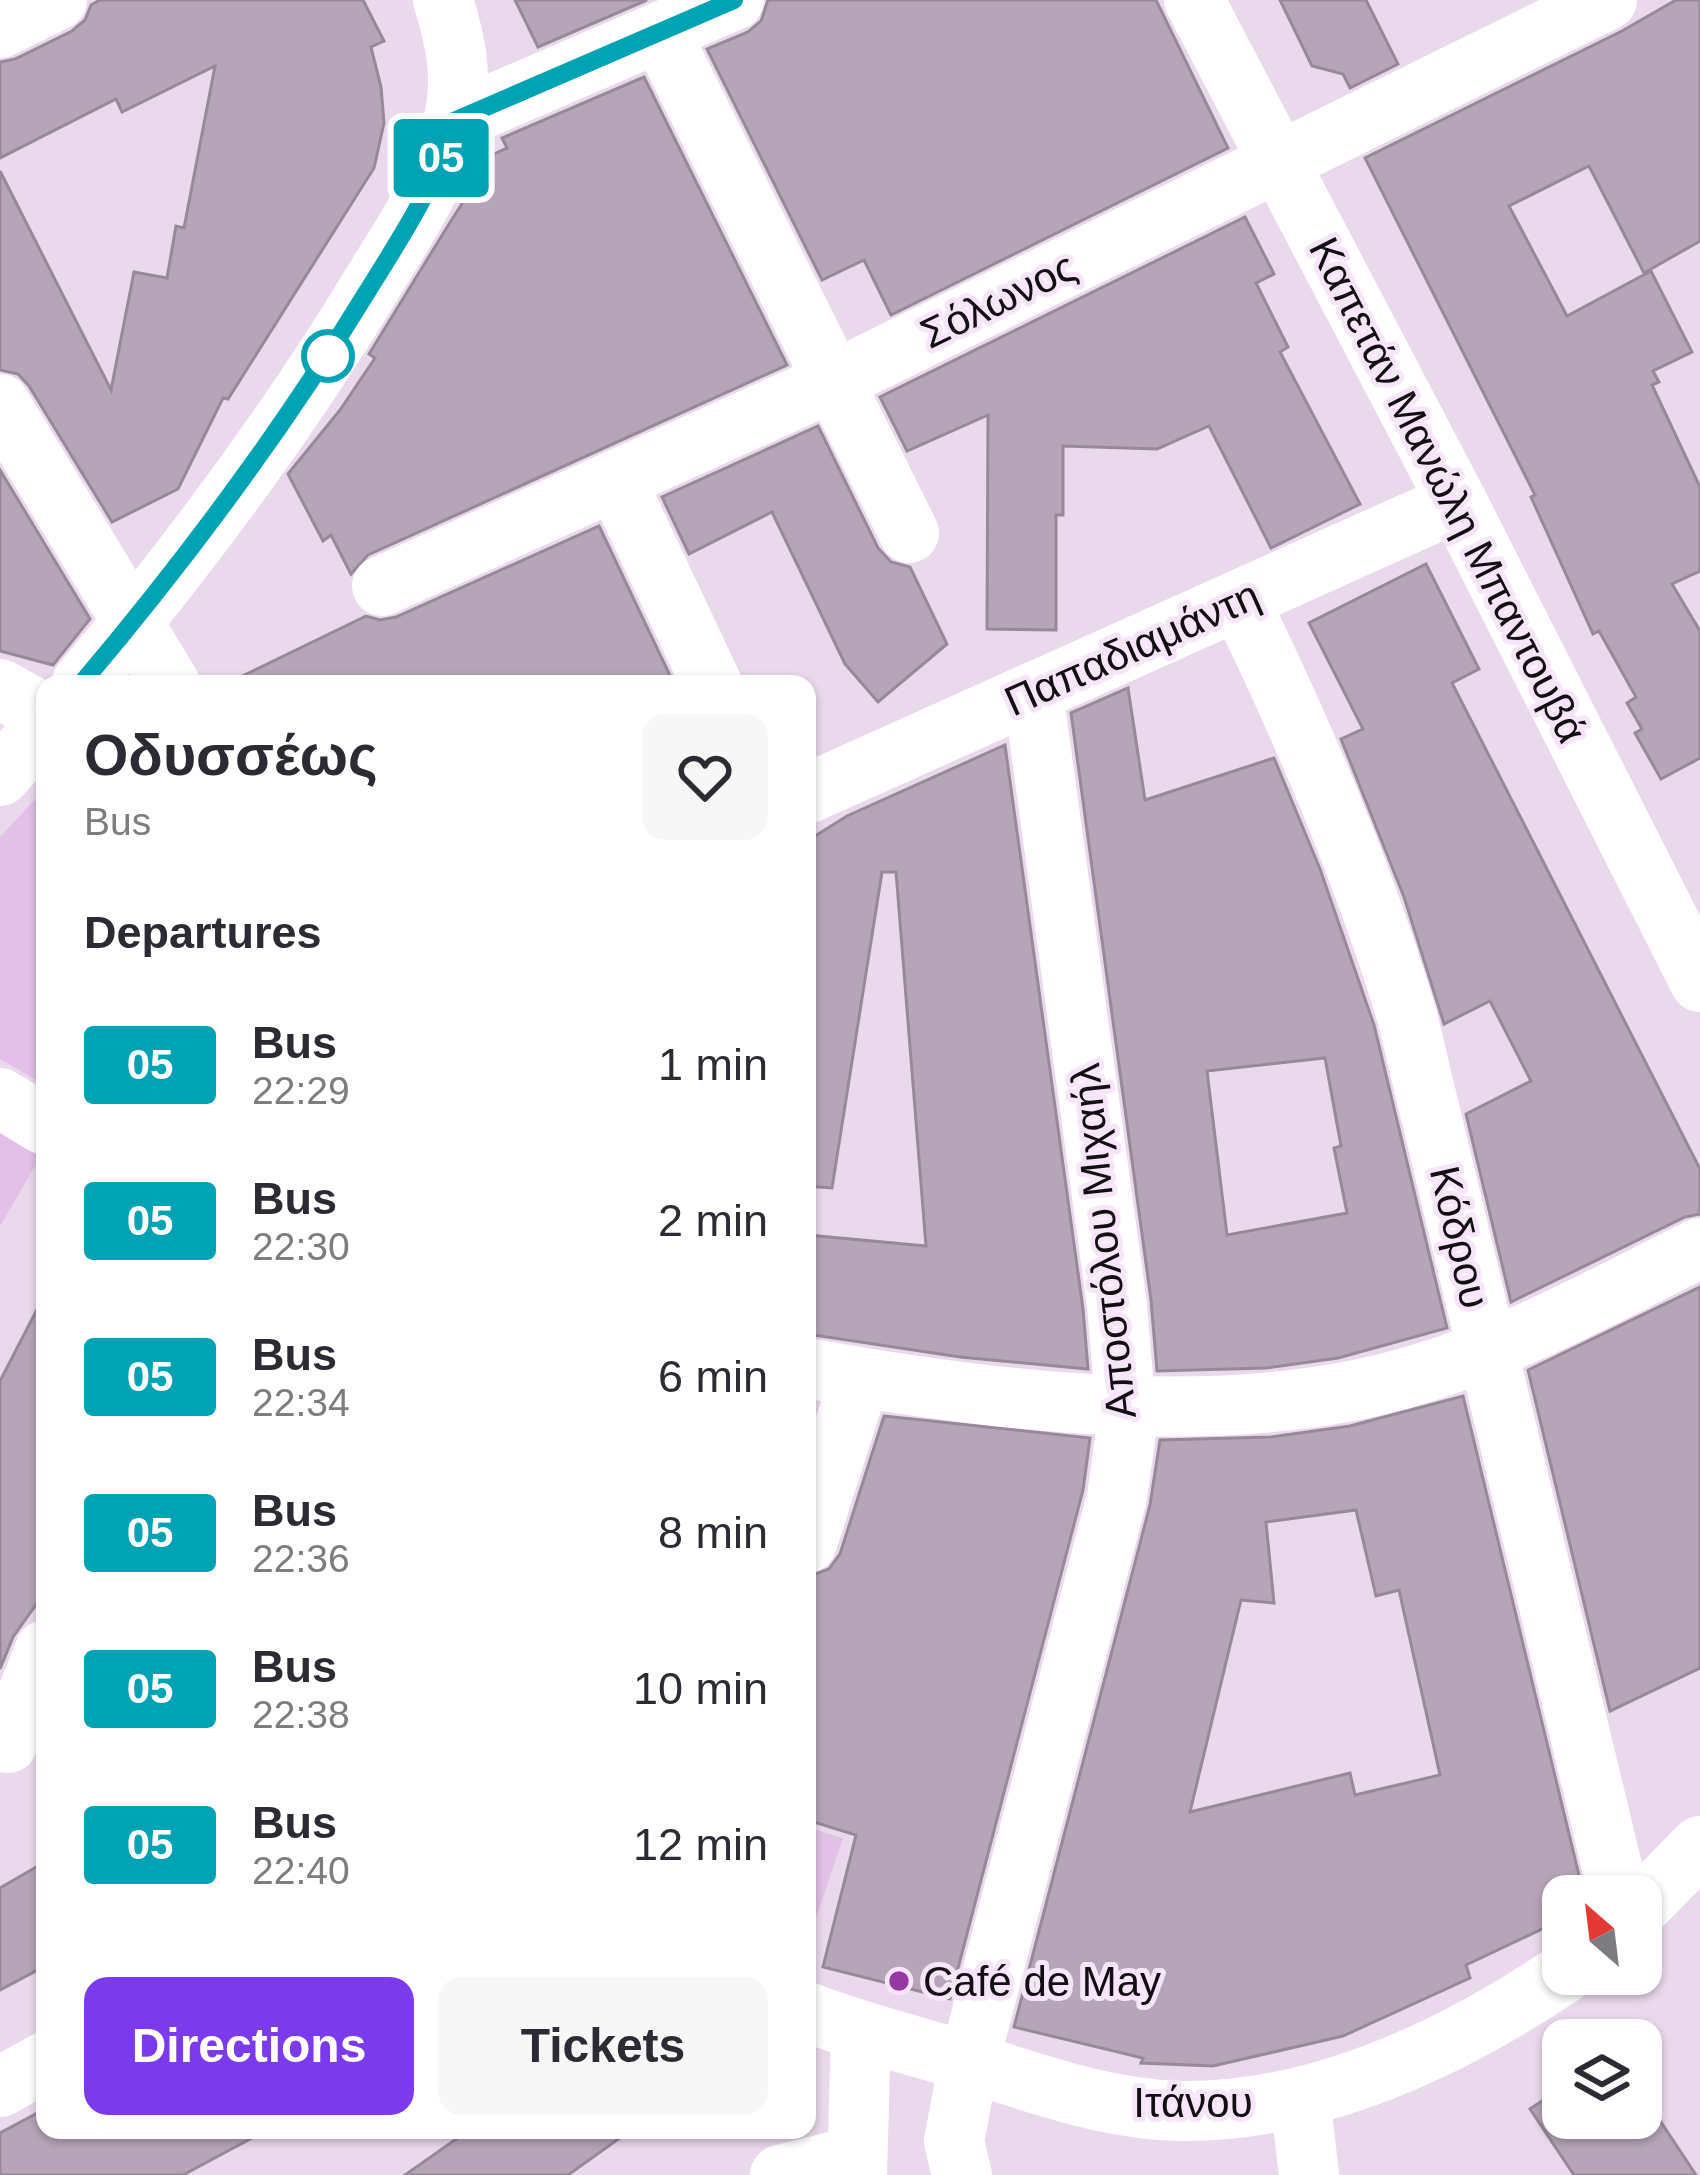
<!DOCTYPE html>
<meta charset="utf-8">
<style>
body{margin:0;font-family:Arial,sans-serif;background:#f7f7f7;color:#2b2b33;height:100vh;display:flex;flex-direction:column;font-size:45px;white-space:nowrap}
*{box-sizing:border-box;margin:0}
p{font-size:39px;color:#7c7c81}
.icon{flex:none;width:66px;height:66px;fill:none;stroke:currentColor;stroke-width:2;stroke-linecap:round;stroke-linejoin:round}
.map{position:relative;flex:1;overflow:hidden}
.drawer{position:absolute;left:36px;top:675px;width:780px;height:1464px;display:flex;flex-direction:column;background:#fff;border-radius:24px;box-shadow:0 3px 9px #0004}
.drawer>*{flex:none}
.badge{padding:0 24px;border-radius:9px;font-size:42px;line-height:78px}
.needle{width:78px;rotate:332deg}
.buttons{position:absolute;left:1542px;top:1875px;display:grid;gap:24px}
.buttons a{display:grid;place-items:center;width:120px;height:120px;border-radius:24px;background:#fff;box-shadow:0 3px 9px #0004;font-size:60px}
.map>.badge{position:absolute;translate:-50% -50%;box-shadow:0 0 0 6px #fff}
h2{padding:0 48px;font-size:45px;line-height:108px}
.round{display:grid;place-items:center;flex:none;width:126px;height:126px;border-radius:24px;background:#f7f7f7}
.headline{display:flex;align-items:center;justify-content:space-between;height:204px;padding:0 48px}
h1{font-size:57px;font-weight:800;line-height:90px}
.primary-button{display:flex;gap:24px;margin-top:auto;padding:24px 48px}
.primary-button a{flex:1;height:138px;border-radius:24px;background:#7c3aed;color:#fff;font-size:48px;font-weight:800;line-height:138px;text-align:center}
.primary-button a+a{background:#f7f7f7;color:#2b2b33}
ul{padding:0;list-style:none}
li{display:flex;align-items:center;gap:36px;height:156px;padding:0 48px}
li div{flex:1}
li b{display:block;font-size:45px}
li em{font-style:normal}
li .badge{min-width:132px;font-weight:700;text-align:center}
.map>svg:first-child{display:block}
.green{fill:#e2c0e7}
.building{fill:#b6a5b8;stroke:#98889a;stroke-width:3;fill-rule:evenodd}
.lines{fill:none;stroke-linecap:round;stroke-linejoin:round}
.minor{stroke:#fff;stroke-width:60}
.line-casing{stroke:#fff;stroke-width:27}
.line{stroke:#00a3b4;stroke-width:18}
.stop-dot{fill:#fff;stroke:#00a3b4;stroke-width:6}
.poi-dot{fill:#9438a3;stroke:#f7e6fa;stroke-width:4.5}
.labels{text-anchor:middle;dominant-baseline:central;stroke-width:10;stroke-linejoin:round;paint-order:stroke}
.street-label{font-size:42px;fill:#130d14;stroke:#f7e6fa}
.poi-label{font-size:42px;fill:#130d14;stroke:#f7e6fa;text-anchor:start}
</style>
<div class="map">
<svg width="1700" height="2175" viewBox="0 0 1700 2175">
<rect width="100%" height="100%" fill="#ead9ec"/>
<g class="green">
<path d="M 45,789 L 45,1085 L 0,1059 L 0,837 Z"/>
<path d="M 0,1131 L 42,1154 L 0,1226 Z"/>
<path d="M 807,1827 L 843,1838 L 807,1944 Z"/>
</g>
<g class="building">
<path d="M 100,0 L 363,0 L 384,41 L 371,47 L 381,87 L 384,123 L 374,168 L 228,399 L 223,398 L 178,489 L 112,522 L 29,386 L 18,374 L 0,370 L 0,171 L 111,390 L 134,272 L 167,278 L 176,226 L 184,228 L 215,66 L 122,112 L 116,99 L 0,158 L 0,62 L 15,59 L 72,31 L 85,20 L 91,5 Z"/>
<path d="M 515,0 L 647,0 L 538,47 Z"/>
<path d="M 768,0 L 1156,0 L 1228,148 L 891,315 L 864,260 L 822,280 L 707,49 L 748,32 L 761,21 Z"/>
<path d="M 1280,0 L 1366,0 L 1398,64 L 1350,88 L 1343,74 L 1312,66 Z"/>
<path d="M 1676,0 L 1700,0 L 1700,241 L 1644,273 L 1589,166 L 1509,206 L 1567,316 L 1651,271 L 1692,352 L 1653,371 L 1659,382 L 1652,385 L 1700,487 L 1700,571 L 1672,584 L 1700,631 L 1700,758 L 1661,779 L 1635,733 L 1642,729 L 1627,703 L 1636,697 L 1599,631 L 1593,634 L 1531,497 L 1535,495 L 1365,158 L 1622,31 Z"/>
<path d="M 644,77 L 787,365 L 368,555 L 351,574 L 331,535 L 323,541 L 288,474 L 340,410 L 375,358 L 369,354 L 449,224 L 494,154 L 507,148 L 502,138 Z"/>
<path d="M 1245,217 L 1274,274 L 1256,283 L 1288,347 L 1280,352 L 1360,504 L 1271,548 L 1209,426 L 1157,449 L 1063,446 L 1063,515 L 1056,515 L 1056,630 L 987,629 L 988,415 L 907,451 L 880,397 Z"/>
<path d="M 818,426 L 878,548 L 891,562 L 910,567 L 947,644 L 878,702 L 845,664 L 772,512 L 689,554 L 662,497 Z"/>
<path d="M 0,470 L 90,619 L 53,665 L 0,651 Z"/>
<path d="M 599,526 L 674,684 L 226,684 L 366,616 L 380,620 L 396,617 Z"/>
<path d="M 1426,564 L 1479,669 L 1452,683 L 1700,1169 L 1700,1214 L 1685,1217 L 1511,1302 L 1466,1114 L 1531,1081 L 1490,1001 L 1444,1024 L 1404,897 L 1341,739 L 1363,729 L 1309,623 Z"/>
<path d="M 1128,688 L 1145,800 L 1274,758 L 1320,869 L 1374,1025 L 1447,1328 L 1338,1358 L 1266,1368 L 1157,1371 L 1151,1300 L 1071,713 ZM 1325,1058 L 1341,1146 L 1334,1148 L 1347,1213 L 1227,1235 L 1207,1071 Z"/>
<path d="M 1005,745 L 1083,1309 L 1088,1369 L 960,1357 L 807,1334 L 807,1235 L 926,1246 L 896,872 L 882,872 L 832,1188 L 807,1186 L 807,841 L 847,816 Z"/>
<path d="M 1700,1287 L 1700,1668 L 1610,1711 L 1528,1370 Z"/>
<path d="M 45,1294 L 45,1592 L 13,1637 L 0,1669 L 0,1381 Z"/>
<path d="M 1463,1396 L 1584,1896 L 1563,1896 L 1563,1919 L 1466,1965 L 1470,1978 L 1343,2036 L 1213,2066 L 1141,2063 L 1143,2058 L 1014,2027 L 1150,1505 L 1160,1440 L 1271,1437 L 1350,1426 ZM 1356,1510 L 1376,1596 L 1399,1590 L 1440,1775 L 1355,1795 L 1350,1773 L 1190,1812 L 1241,1600 L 1274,1603 L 1266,1522 Z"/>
<path d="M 884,1416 L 1090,1438 L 1083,1490 L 950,1999 L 823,1967 L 856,1835 L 807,1820 L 807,1577 L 829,1569 L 840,1554 Z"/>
<path d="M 45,1862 L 45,1966 L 0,1990 L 0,1888 Z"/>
<path d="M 1563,2087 L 1563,2118 L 1641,2118 L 1641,2092 L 1696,2175 L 1574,2175 L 1530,2109 Z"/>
<path d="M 45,2109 L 45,2130 L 267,2130 L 183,2175 L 0,2175 L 0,2133 Z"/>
<path d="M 469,2130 L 631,2130 L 568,2175 L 405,2175 Z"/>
</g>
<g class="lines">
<g class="minor">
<path d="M 1194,0 L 1457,502 L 1700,982"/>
<path d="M 0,28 L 57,0"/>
<path d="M 661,34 L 909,533"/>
<path d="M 454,121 L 734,0"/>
<path d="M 0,404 L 170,684"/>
<path d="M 616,481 L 712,684"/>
<path d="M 382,586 L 832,382 L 1607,0"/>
<path d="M 1239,600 C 1305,736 1363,871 1407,1016 L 1619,1896"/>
<path d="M 81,684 C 189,556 288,423 375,279 C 407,227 447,169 456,107 C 462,69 454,36 443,0"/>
<path d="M 0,689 L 45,714"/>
<path d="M 0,776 L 45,726"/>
<path d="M 807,794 L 1457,502"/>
<path d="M 0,1098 L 45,1125"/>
<path d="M 807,1368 C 994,1402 1232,1431 1416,1375 C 1516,1345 1607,1294 1700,1248"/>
<path d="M 807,1543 L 860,1378"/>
<path d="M 8,1743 L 45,1650"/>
<path d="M 1641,1906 L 1700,1846"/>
<path d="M 807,2012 C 859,2032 912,2045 965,2061 C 1035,2083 1105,2109 1179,2111 C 1317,2113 1451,2049 1563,1974"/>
<path d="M 0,2087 L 45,2062"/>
<path d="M 1300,2097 L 1309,2175"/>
<path d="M 780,2175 L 857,2156"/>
<path d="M 857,2175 L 861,2031"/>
<path d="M 962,2175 L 954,2141 L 969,2062 L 1117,1497 L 1127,1425 L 1117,1305 L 1033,692"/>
</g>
</g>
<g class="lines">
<g class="line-casing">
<path id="line" d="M 81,684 C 186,560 282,431 367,292 C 400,239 438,182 454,121 L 734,0"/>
</g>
<use href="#line" class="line"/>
</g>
<circle class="stop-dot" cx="328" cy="356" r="24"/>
<circle class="poi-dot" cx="899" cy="1981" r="12"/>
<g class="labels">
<g class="street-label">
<text transform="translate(998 300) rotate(-26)">Σόλωνος</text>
<text transform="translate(1448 490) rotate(63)">Καπετάν Μανώλη Μπαντουβά</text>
<text transform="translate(1132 648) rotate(-24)">Παπαδιαμάντη</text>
<text transform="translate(1460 1237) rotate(77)">Κόδρου</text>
<text transform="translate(1103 1241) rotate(-96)">Αποστόλου Μιχαήλ</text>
<text x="1193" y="2102">Ιτάνου</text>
</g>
<g class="poi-label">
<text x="923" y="1981">Café de May</text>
</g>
</g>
</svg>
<div class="buttons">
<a><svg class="needle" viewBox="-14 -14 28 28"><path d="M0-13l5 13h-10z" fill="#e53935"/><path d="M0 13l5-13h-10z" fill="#7c7c81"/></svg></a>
<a><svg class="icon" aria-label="layers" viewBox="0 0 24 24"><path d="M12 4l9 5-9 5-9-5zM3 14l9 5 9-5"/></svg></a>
</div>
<b class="badge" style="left:441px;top:158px;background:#00a3b4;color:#fff">05</b>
<section class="drawer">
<div class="headline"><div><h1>Οδυσσέως</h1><p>Bus</p></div><a class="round"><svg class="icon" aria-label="heart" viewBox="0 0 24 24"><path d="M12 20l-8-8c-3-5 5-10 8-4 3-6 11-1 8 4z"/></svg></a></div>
<h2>Departures</h2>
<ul>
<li><span class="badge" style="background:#00a3b4;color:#fff">05</span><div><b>Bus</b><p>22:29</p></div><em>1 min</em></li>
<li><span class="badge" style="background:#00a3b4;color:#fff">05</span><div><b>Bus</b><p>22:30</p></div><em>2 min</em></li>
<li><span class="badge" style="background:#00a3b4;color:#fff">05</span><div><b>Bus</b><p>22:34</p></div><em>6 min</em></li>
<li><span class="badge" style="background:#00a3b4;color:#fff">05</span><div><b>Bus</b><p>22:36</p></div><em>8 min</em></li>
<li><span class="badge" style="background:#00a3b4;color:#fff">05</span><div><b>Bus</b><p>22:38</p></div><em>10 min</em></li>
<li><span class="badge" style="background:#00a3b4;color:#fff">05</span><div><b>Bus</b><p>22:40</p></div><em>12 min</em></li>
</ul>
<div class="primary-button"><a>Directions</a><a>Tickets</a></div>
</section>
</div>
